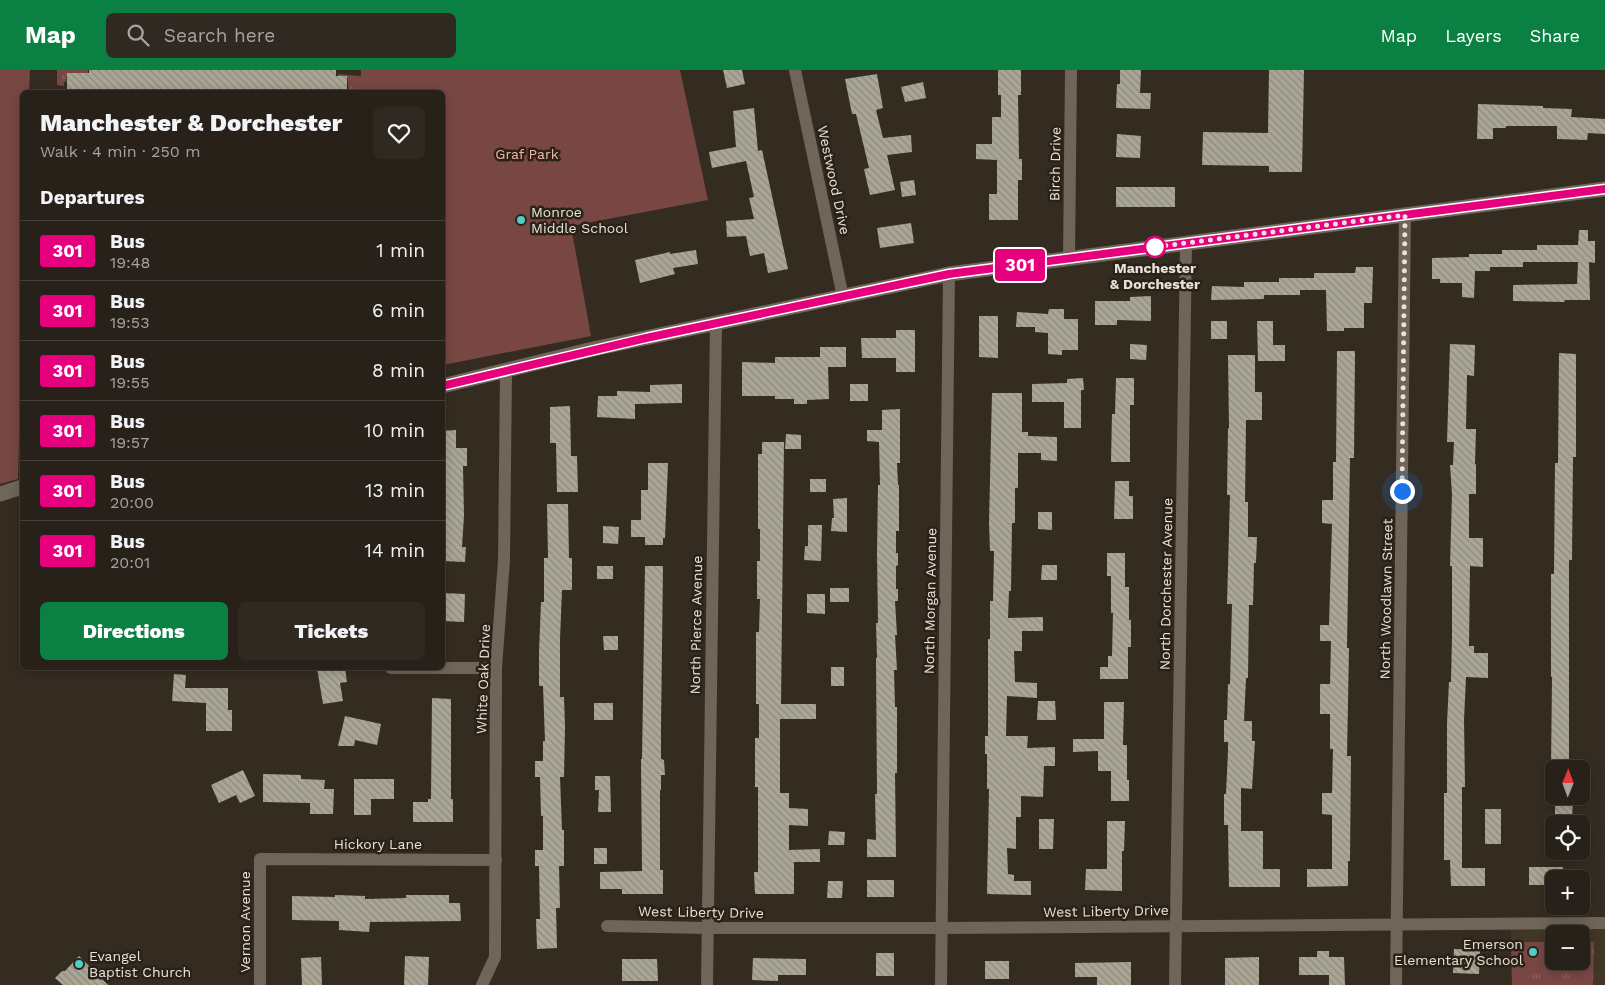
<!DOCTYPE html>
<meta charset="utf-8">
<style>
body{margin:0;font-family:"Work Sans",sans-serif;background:#302922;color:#f1f3f6;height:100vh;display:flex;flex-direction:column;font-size:19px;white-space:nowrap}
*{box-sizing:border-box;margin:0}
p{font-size:16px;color:#a5a3a2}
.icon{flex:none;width:28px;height:28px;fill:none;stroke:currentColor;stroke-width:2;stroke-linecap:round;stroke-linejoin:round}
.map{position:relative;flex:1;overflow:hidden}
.details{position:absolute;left:20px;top:20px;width:425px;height:580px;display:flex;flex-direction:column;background:#282119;border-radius:8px;box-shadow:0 2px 12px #0003,0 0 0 1px #443e38}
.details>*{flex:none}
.badge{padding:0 10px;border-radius:4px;font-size:18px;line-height:32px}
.needle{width:32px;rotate:1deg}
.fabs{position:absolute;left:1545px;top:690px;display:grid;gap:10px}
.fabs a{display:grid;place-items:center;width:45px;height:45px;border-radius:8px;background:#282119;box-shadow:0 2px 12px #0003,0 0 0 1px #443e38;font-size:25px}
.you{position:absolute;width:25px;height:25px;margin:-12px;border:4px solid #fff;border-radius:50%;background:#1a73e8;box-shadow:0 0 0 8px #1a73e833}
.map>.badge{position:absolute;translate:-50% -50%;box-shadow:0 0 0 2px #fff}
h2{padding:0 20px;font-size:19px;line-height:45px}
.round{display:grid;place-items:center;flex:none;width:52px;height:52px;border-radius:8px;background:#302922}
.headline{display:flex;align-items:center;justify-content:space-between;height:85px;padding:0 20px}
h1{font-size:24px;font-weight:800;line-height:38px}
.cta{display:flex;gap:10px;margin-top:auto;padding:10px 20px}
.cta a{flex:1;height:58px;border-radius:8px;background:#0b8043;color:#fff;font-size:20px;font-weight:800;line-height:58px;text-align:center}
.cta a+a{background:#302922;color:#f1f3f6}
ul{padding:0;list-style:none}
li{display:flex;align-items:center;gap:15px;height:60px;padding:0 20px;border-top:1px solid #443e38}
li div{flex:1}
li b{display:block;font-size:19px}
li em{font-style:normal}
li .badge{min-width:55px;font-weight:700;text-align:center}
header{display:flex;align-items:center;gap:30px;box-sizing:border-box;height:70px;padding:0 25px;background:#0b8043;color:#fff}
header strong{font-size:24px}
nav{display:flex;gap:28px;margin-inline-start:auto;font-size:18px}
.search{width:350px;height:45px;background:#302922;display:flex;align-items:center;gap:12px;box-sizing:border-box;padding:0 18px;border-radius:8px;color:#a5a3a2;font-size:19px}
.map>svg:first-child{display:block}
.built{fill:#423626;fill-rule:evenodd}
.grass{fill:url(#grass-tufts)}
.park{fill:#784743}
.building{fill:url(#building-back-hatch)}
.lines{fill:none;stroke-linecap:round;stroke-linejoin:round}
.street{stroke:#6f6558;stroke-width:12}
.secondary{stroke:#6f6558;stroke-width:15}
.line-casing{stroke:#fff;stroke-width:11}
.line{stroke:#e6007e;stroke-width:8}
.walk{stroke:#e8e2db;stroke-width:5;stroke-dasharray:0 9}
.poi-dot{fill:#53cdca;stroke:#2b2217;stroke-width:2}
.stop-dot{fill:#fff;stroke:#e6007e;stroke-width:2.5}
.labels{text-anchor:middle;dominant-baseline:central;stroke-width:5;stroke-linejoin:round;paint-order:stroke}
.park-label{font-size:14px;fill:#f3b4ae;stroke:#2b2217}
.street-label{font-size:14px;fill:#e8e2db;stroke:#2b2217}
.poi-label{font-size:14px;fill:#e8e2db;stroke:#2b2217;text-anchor:start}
.stop-label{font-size:14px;font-weight:bold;fill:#e8e2db;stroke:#2b2217}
</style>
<header>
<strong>Map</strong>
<div class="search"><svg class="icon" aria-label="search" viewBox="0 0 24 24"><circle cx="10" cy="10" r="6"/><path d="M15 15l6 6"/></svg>Search here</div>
<nav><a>Map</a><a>Layers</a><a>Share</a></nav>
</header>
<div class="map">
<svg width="1605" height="915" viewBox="0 0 1605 915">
<defs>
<pattern id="grass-tufts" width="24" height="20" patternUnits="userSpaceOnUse" patternTransform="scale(1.25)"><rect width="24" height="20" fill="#784743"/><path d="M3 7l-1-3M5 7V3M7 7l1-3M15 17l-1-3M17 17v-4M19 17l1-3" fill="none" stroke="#8b615e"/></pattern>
<pattern id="building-back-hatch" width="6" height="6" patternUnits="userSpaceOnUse" patternTransform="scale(1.25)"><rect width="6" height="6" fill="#aaa696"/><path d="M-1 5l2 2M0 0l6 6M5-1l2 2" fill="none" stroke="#8c897d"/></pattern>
</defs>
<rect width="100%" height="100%" fill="#352c21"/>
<path class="built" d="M 1605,858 L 1605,915 L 1512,915 L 1511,859 ZM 1554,864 L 1581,864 L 1581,891 L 1554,891 Z"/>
<g class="grass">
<path d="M 57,0 L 88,0 L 88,3 L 67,3 L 66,12 L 64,12 L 64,16 L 57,15 Z"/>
<path d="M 338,4 L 379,8 L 378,22 L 349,22 L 347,6 L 338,6 Z"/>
<path d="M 1511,872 L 1554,872 L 1554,891 L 1581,891 L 1581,872 L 1594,872 L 1593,915 L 1512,915 Z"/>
</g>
<g class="park">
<path d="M 0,0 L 30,0 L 29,22 L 22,22 L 22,241 L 18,409 L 0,414 Z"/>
<path d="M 361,0 L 680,0 L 708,130 L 571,156 L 591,266 L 443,295 L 442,22 L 361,22 Z"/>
</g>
<g class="building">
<path d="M 89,0 L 336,0 L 336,6 L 347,6 L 347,22 L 67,22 L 67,3 L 89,3 Z"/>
<path d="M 723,0 L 742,0 L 745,14 L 727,18 Z"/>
<path d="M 998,0 L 1021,0 L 1021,25 L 1018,25 L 1019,89 L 1022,89 L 1022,110 L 1018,110 L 1018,150 L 989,150 L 989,124 L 997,124 L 997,90 L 976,89 L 976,74 L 992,74 L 992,47 L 1001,47 L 1001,25 L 998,25 Z"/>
<path d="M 1120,0 L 1141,0 L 1140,23 L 1151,23 L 1150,39 L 1116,38 L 1117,14 L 1120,14 Z"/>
<path d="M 1269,0 L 1304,0 L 1302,102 L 1269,102 L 1269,96 L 1202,95 L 1203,62 L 1268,63 Z"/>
<path d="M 877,4 L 883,38 L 876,40 L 883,68 L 911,65 L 912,82 L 887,85 L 895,120 L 870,125 L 864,99 L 869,98 L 856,44 L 852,44 L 845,9 Z"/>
<path d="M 923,12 L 926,28 L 905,32 L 901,17 Z"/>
<path d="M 1478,34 L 1543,36 L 1543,38 L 1572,39 L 1571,47 L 1605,49 L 1605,64 L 1588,63 L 1587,70 L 1557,69 L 1557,56 L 1506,56 L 1506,58 L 1493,58 L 1493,69 L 1477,69 Z"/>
<path d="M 754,38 L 758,81 L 762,80 L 788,199 L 768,203 L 764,183 L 750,186 L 746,166 L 727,167 L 726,151 L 754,149 L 749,128 L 754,127 L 746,91 L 712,98 L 709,82 L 736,77 L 733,41 Z"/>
<path d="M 1117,64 L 1141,66 L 1140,88 L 1116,87 Z"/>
<path d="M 914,110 L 916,125 L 902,127 L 900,112 Z"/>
<rect x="1116" y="117" width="59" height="20"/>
<path d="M 911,153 L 914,173 L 880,178 L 877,158 Z"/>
<path d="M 1579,160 L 1588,160 L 1588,171 L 1595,171 L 1595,193 L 1589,192 L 1590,230 L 1565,230 L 1564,232 L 1513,231 L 1513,215 L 1577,214 L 1578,192 L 1523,192 L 1523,197 L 1490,197 L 1490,201 L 1475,201 L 1474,228 L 1462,227 L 1462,213 L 1440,213 L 1440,209 L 1432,209 L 1432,188 L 1469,187 L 1469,184 L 1502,184 L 1502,180 L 1537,180 L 1537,175 L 1578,175 Z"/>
<path d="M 696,180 L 698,194 L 673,198 L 675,204 L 640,213 L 635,190 L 670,182 L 670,184 Z"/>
<path d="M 1356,197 L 1373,197 L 1372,233 L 1364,233 L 1364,258 L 1344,258 L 1344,261 L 1327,261 L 1326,220 L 1300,220 L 1300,225 L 1264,225 L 1264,229 L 1211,230 L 1212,216 L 1244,217 L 1244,212 L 1279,212 L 1279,208 L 1314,208 L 1314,203 L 1355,203 Z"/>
<path d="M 1151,226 L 1151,251 L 1117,250 L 1117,255 L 1095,255 L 1095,231 L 1130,231 L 1130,227 Z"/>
<path d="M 1049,239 L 1064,239 L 1064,249 L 1078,249 L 1078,280 L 1062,280 L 1062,285 L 1048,284 L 1048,263 L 1035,262 L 1035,257 L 1016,257 L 1017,242 L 1048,244 Z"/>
<path d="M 979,246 L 998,246 L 998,288 L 979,287 Z"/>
<rect x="1211" y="251" width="16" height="18"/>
<path d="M 1257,251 L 1273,251 L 1273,275 L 1285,275 L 1285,291 L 1258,291 Z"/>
<path d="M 896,260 L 915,260 L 915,302 L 896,302 L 896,288 L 862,288 L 861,268 L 896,268 Z"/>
<path d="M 1130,274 L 1147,275 L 1146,290 L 1130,289 Z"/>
<path d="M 1450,274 L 1475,275 L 1474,306 L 1467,305 L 1466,359 L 1476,359 L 1475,394 L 1476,394 L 1476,424 L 1469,424 L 1469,468 L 1483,468 L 1483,497 L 1470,496 L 1469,576 L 1474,576 L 1474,583 L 1488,583 L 1488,608 L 1466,607 L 1464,650 L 1465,717 L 1462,717 L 1462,798 L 1485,798 L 1485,816 L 1451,816 L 1450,790 L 1444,790 L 1444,723 L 1447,723 L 1447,653 L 1449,612 L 1451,612 L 1452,566 L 1452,496 L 1450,496 L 1452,424 L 1450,395 L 1453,395 L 1454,372 L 1447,372 Z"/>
<path d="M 820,277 L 846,277 L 846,297 L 828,297 L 829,329 L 807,330 L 807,334 L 794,334 L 794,329 L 775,329 L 775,326 L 742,326 L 742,292 L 775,293 L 775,287 L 820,287 Z"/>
<path d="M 1337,281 L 1355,281 L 1354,388 L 1350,388 L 1347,578 L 1349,578 L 1347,686 L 1351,686 L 1350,791 L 1348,791 L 1348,816 L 1307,817 L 1307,799 L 1332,799 L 1332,745 L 1322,744 L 1322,723 L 1332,723 L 1333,679 L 1330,679 L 1330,644 L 1320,644 L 1320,614 L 1330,614 L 1331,571 L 1320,571 L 1320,555 L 1329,555 L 1332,454 L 1322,453 L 1322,430 L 1333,430 L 1333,392 L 1336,392 Z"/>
<path d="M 1559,283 L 1576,284 L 1576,387 L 1573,387 L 1572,490 L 1569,490 L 1569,699 L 1551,699 L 1552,607 L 1551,607 L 1551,504 L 1554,504 L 1555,393 L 1558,393 Z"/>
<path d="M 1228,285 L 1255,285 L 1255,322 L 1262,322 L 1262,350 L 1246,350 L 1245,432 L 1248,432 L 1248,467 L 1257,467 L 1256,493 L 1254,493 L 1253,535 L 1249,535 L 1248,608 L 1246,608 L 1244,651 L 1252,651 L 1252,671 L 1255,671 L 1252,719 L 1241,718 L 1241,761 L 1263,761 L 1263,799 L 1280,799 L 1280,817 L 1229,817 L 1228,755 L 1224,755 L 1224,724 L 1226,724 L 1228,681 L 1228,672 L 1224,672 L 1224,650 L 1227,650 L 1228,614 L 1230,614 L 1232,534 L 1227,534 L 1230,425 L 1227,425 L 1228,358 L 1229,358 Z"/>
<path d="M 1083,308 L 1084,320 L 1081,320 L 1081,358 L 1064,358 L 1064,332 L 1032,332 L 1032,314 L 1067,313 L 1067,309 Z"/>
<path d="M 1116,308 L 1134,308 L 1134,335 L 1130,335 L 1130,392 L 1111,392 L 1112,344 L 1115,344 Z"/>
<path d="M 682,314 L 682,333 L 635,334 L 635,349 L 597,347 L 598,326 L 617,326 L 617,321 L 650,322 L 650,315 Z"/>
<rect x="850" y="314" width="18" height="17"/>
<path d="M 992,323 L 1022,323 L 1022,362 L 1028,362 L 1028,366 L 1057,367 L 1057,391 L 1041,390 L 1041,383 L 1018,383 L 1018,418 L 1015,418 L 1015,453 L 1012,453 L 1011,521 L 1009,521 L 1008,548 L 1043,547 L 1043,561 L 1022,561 L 1022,581 L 1014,581 L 1015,612 L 1037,613 L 1037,628 L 1007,626 L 1006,666 L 1028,666 L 1027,678 L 1055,677 L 1055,696 L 1044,696 L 1043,727 L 1021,726 L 1021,747 L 1016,747 L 1016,779 L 1007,778 L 1008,804 L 1014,805 L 1014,811 L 1031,811 L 1031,825 L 987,824 L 989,719 L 987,719 L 987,684 L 985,684 L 985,666 L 988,666 L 988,569 L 990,569 L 990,531 L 993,531 L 994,481 L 990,481 L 989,453 Z"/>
<path d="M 570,336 L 571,386 L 577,386 L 578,422 L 557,422 L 556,373 L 550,373 L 550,337 Z"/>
<path d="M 900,339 L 900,393 L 897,393 L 898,415 L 899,415 L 899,461 L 896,461 L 896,483 L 898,483 L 898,495 L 896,496 L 896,519 L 898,519 L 898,531 L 895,531 L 897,565 L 895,565 L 897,600 L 894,600 L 895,637 L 897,637 L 897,703 L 895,703 L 896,787 L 867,787 L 867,769 L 876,770 L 875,724 L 877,724 L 876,588 L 877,588 L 876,553 L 878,553 L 877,484 L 878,415 L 880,415 L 879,372 L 867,371 L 867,360 L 882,360 L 882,340 Z"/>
<path d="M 456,360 L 456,378 L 467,378 L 467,396 L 463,396 L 464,446 L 462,477 L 466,477 L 465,492 L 442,491 L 442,361 Z"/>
<path d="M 786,364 L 801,365 L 801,379 L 785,379 Z"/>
<path d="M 762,372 L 784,372 L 781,634 L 816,634 L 816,649 L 780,649 L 780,723 L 789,723 L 789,738 L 808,739 L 808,756 L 789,755 L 789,780 L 820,779 L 820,792 L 794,792 L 794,824 L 755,824 L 754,802 L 758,802 L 758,717 L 755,717 L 755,668 L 759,668 L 759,634 L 756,634 L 756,562 L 759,562 L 760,529 L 757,529 L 757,491 L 760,491 L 760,459 L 758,459 L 758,384 L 762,384 Z"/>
<path d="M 648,393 L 668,393 L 665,468 L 663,468 L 663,475 L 645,475 L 645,467 L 631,467 L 631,450 L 641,450 L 641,420 L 648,420 Z"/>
<rect x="810" y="409" width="16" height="13"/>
<path d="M 1115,411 L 1129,411 L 1129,426 L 1133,426 L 1133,449 L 1114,449 Z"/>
<path d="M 847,428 L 847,462 L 831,461 L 832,448 L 834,448 L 833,429 Z"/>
<path d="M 547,434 L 568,434 L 569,488 L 572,488 L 572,520 L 562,520 L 560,569 L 560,627 L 564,627 L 565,657 L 564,707 L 560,707 L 562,760 L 564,760 L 564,796 L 559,796 L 560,838 L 556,838 L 557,878 L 537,879 L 536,849 L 540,849 L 539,796 L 535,796 L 535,780 L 543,780 L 543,746 L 541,746 L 540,707 L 535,707 L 535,691 L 543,691 L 543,671 L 545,671 L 543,616 L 539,616 L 539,582 L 541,532 L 544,532 L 544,488 L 548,488 Z"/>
<path d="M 1038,442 L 1052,442 L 1052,460 L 1038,459 Z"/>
<path d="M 808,455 L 822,455 L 821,491 L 804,490 L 805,476 L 808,476 Z"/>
<path d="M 603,456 L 619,457 L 618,474 L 603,473 Z"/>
<path d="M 1107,483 L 1125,483 L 1125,517 L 1129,517 L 1129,550 L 1131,550 L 1131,577 L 1128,577 L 1128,609 L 1100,609 L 1100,597 L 1108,597 L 1108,586 L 1112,586 L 1113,543 L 1111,543 L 1111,506 L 1107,506 Z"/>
<path d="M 1042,495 L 1057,495 L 1057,510 L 1041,510 Z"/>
<rect x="597" y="496" width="16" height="13"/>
<path d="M 645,496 L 663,496 L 661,656 L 661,689 L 664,690 L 665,705 L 661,705 L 661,720 L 660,720 L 660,800 L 663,800 L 663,824 L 622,824 L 622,819 L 600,819 L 600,802 L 642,801 L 641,689 L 642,689 Z"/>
<rect x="830" y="518" width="19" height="14"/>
<path d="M 442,523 L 465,524 L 464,552 L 442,551 Z"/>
<path d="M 807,524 L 825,524 L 825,544 L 807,543 Z"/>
<path d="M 603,566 L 618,566 L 618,580 L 604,580 Z"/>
<rect x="831" y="597" width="13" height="19"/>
<path d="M 317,598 L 345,598 L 347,612 L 340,613 L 343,631 L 323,634 Z"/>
<path d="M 174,604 L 186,605 L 185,618 L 228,618 L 228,640 L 232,640 L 232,661 L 206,661 L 206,633 L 172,631 Z"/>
<path d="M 432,628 L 451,629 L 451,729 L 453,729 L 453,752 L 413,752 L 413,732 L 428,732 L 428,729 L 431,729 Z"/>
<path d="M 1038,631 L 1055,631 L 1056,650 L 1037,650 Z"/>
<path d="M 1104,632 L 1124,632 L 1123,675 L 1127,675 L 1127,710 L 1129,710 L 1129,731 L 1111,731 L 1111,701 L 1098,701 L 1098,681 L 1073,682 L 1073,669 L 1104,669 Z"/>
<rect x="594" y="633" width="19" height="17"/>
<path d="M 345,646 L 381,654 L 377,675 L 355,670 L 354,676 L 338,676 Z"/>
<path d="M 243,700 L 255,726 L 240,733 L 236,725 L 219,733 L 211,715 Z"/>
<path d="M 263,704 L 301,705 L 301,709 L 325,710 L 324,719 L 334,719 L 333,744 L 310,744 L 310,733 L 263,732 Z"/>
<path d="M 595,706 L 610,706 L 611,742 L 598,742 L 599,720 L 595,720 Z"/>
<path d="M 354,709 L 394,709 L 394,729 L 371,729 L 371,745 L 354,745 Z"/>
<path d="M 1555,726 L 1573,726 L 1572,752 L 1555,752 Z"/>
<rect x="1485" y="739" width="16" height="35"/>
<path d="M 1039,749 L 1054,749 L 1053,779 L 1039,779 Z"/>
<path d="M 1107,751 L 1125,751 L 1124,781 L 1122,781 L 1122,821 L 1085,820 L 1086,799 L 1107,799 Z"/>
<path d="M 829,761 L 845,762 L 844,775 L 828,775 Z"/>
<rect x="594" y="778" width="13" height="16"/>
<path d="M 1529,797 L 1563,797 L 1563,809 L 1554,809 L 1554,815 L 1529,815 Z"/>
<rect x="867" y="810" width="27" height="17"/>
<path d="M 828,811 L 843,811 L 842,828 L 827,828 Z"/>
<path d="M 335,825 L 365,826 L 365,829 L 406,828 L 406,825 L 449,825 L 449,833 L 460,833 L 461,851 L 370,852 L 369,862 L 339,860 L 339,851 L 292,850 L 292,826 L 335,827 Z"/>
<path d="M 1454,879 L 1480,880 L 1479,904 L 1453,903 Z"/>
<path d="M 1317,881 L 1329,881 L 1329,887 L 1344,887 L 1345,915 L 1329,915 L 1329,905 L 1299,905 L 1299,887 L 1317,887 Z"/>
<rect x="876" y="883" width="18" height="23"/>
<path d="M 79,886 L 108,915 L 63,915 L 55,908 L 62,901 L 65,901 Z"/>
<path d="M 405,886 L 429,887 L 428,915 L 404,915 Z"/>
<path d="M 321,887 L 322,915 L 302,915 L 301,888 Z"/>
<path d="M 1259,887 L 1259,915 L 1225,915 L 1225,888 Z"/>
<path d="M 753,888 L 806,889 L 806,905 L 778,905 L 778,911 L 752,910 Z"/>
<path d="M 622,889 L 657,889 L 658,911 L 622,911 Z"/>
<rect x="985" y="891" width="24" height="18"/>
<path d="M 1131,892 L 1131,915 L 1097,915 L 1097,907 L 1075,907 L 1075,893 Z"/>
</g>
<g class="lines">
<g class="street">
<path d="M 795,0 L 843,227"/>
<path d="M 1069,188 L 1071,0"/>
<path d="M 391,598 L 496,598"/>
<path d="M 607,856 L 707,858 L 941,858 L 1605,853"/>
<path d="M 260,915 L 260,789 L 496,790"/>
<path d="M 482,915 L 495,887 L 496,598 L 504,490 L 506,301"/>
<path d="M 707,915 L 716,253"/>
<path d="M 941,915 L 949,204"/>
<path d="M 1175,915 L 1186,173"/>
<path d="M 1396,915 L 1405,145"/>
</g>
<g class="secondary">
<path d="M 442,316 L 593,279 L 949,204 L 1605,119"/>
<path d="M 0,424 L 22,417"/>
</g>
</g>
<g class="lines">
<g class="line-casing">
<path id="line" d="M 442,316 L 646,268 L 949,204 L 1605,119"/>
</g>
<use href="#line" class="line"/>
<path class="walk" d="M 1155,177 L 1147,178 L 1405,145 L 1402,421"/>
</g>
<g class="poi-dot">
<circle cx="521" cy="150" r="5"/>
<circle cx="1533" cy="882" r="5"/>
<circle cx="79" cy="894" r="5"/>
</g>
<circle class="stop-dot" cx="1155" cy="177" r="10"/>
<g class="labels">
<g class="park-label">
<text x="527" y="84">Graf Park</text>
</g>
<g class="street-label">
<text transform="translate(1055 94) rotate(-89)">Birch Drive</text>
<text transform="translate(834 110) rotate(78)">Westwood Drive</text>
<text transform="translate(1166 514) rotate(-89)">North Dorchester Avenue</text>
<text transform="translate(1386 529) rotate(-89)">North Woodlawn Street</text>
<text transform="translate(930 531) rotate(-89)">North Morgan Avenue</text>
<text transform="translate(696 555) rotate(-89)">North Pierce Avenue</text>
<text transform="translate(483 609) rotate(-88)">White Oak Drive</text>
<text x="378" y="774">Hickory Lane</text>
<text transform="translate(1106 841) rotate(-1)">West Liberty Drive</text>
<text transform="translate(701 842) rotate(1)">West Liberty Drive</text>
<text transform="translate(245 852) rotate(-90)">Vernon Avenue</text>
</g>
<g class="poi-label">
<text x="531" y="142">Monroe<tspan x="531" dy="16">Middle School</tspan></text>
<text x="1523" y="874" text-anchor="end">Emerson<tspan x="1523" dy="16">Elementary School</tspan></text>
<text x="89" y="886">Evangel<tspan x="89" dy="16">Baptist Church</tspan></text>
</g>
<g class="stop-label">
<text x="1155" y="198">Manchester<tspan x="1155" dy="16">&amp; Dorchester</tspan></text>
</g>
</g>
</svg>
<div class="fabs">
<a><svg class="needle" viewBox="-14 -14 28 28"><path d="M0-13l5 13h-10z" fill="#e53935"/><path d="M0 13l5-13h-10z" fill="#a5a3a2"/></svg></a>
<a><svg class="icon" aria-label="locate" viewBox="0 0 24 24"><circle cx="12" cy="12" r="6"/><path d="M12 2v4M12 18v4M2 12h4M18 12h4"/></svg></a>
<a>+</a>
<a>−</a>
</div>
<div class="you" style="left:1402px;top:421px"></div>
<b class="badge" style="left:1020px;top:195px;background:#e6007e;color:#fff">301</b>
<section class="details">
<div class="headline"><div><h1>Manchester &amp; Dorchester</h1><p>Walk · 4 min · 250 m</p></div><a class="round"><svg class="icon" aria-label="heart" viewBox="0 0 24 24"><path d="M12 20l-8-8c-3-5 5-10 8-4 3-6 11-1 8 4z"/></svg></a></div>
<h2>Departures</h2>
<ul>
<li><span class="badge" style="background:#e6007e;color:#fff">301</span><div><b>Bus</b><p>19:48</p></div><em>1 min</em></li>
<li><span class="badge" style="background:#e6007e;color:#fff">301</span><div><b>Bus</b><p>19:53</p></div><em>6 min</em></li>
<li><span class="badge" style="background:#e6007e;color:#fff">301</span><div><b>Bus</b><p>19:55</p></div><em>8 min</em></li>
<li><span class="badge" style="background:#e6007e;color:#fff">301</span><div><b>Bus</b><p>19:57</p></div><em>10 min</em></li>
<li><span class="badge" style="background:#e6007e;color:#fff">301</span><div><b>Bus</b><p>20:00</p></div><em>13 min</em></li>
<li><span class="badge" style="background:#e6007e;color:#fff">301</span><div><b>Bus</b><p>20:01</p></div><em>14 min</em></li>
</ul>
<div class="cta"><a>Directions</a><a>Tickets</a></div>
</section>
</div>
